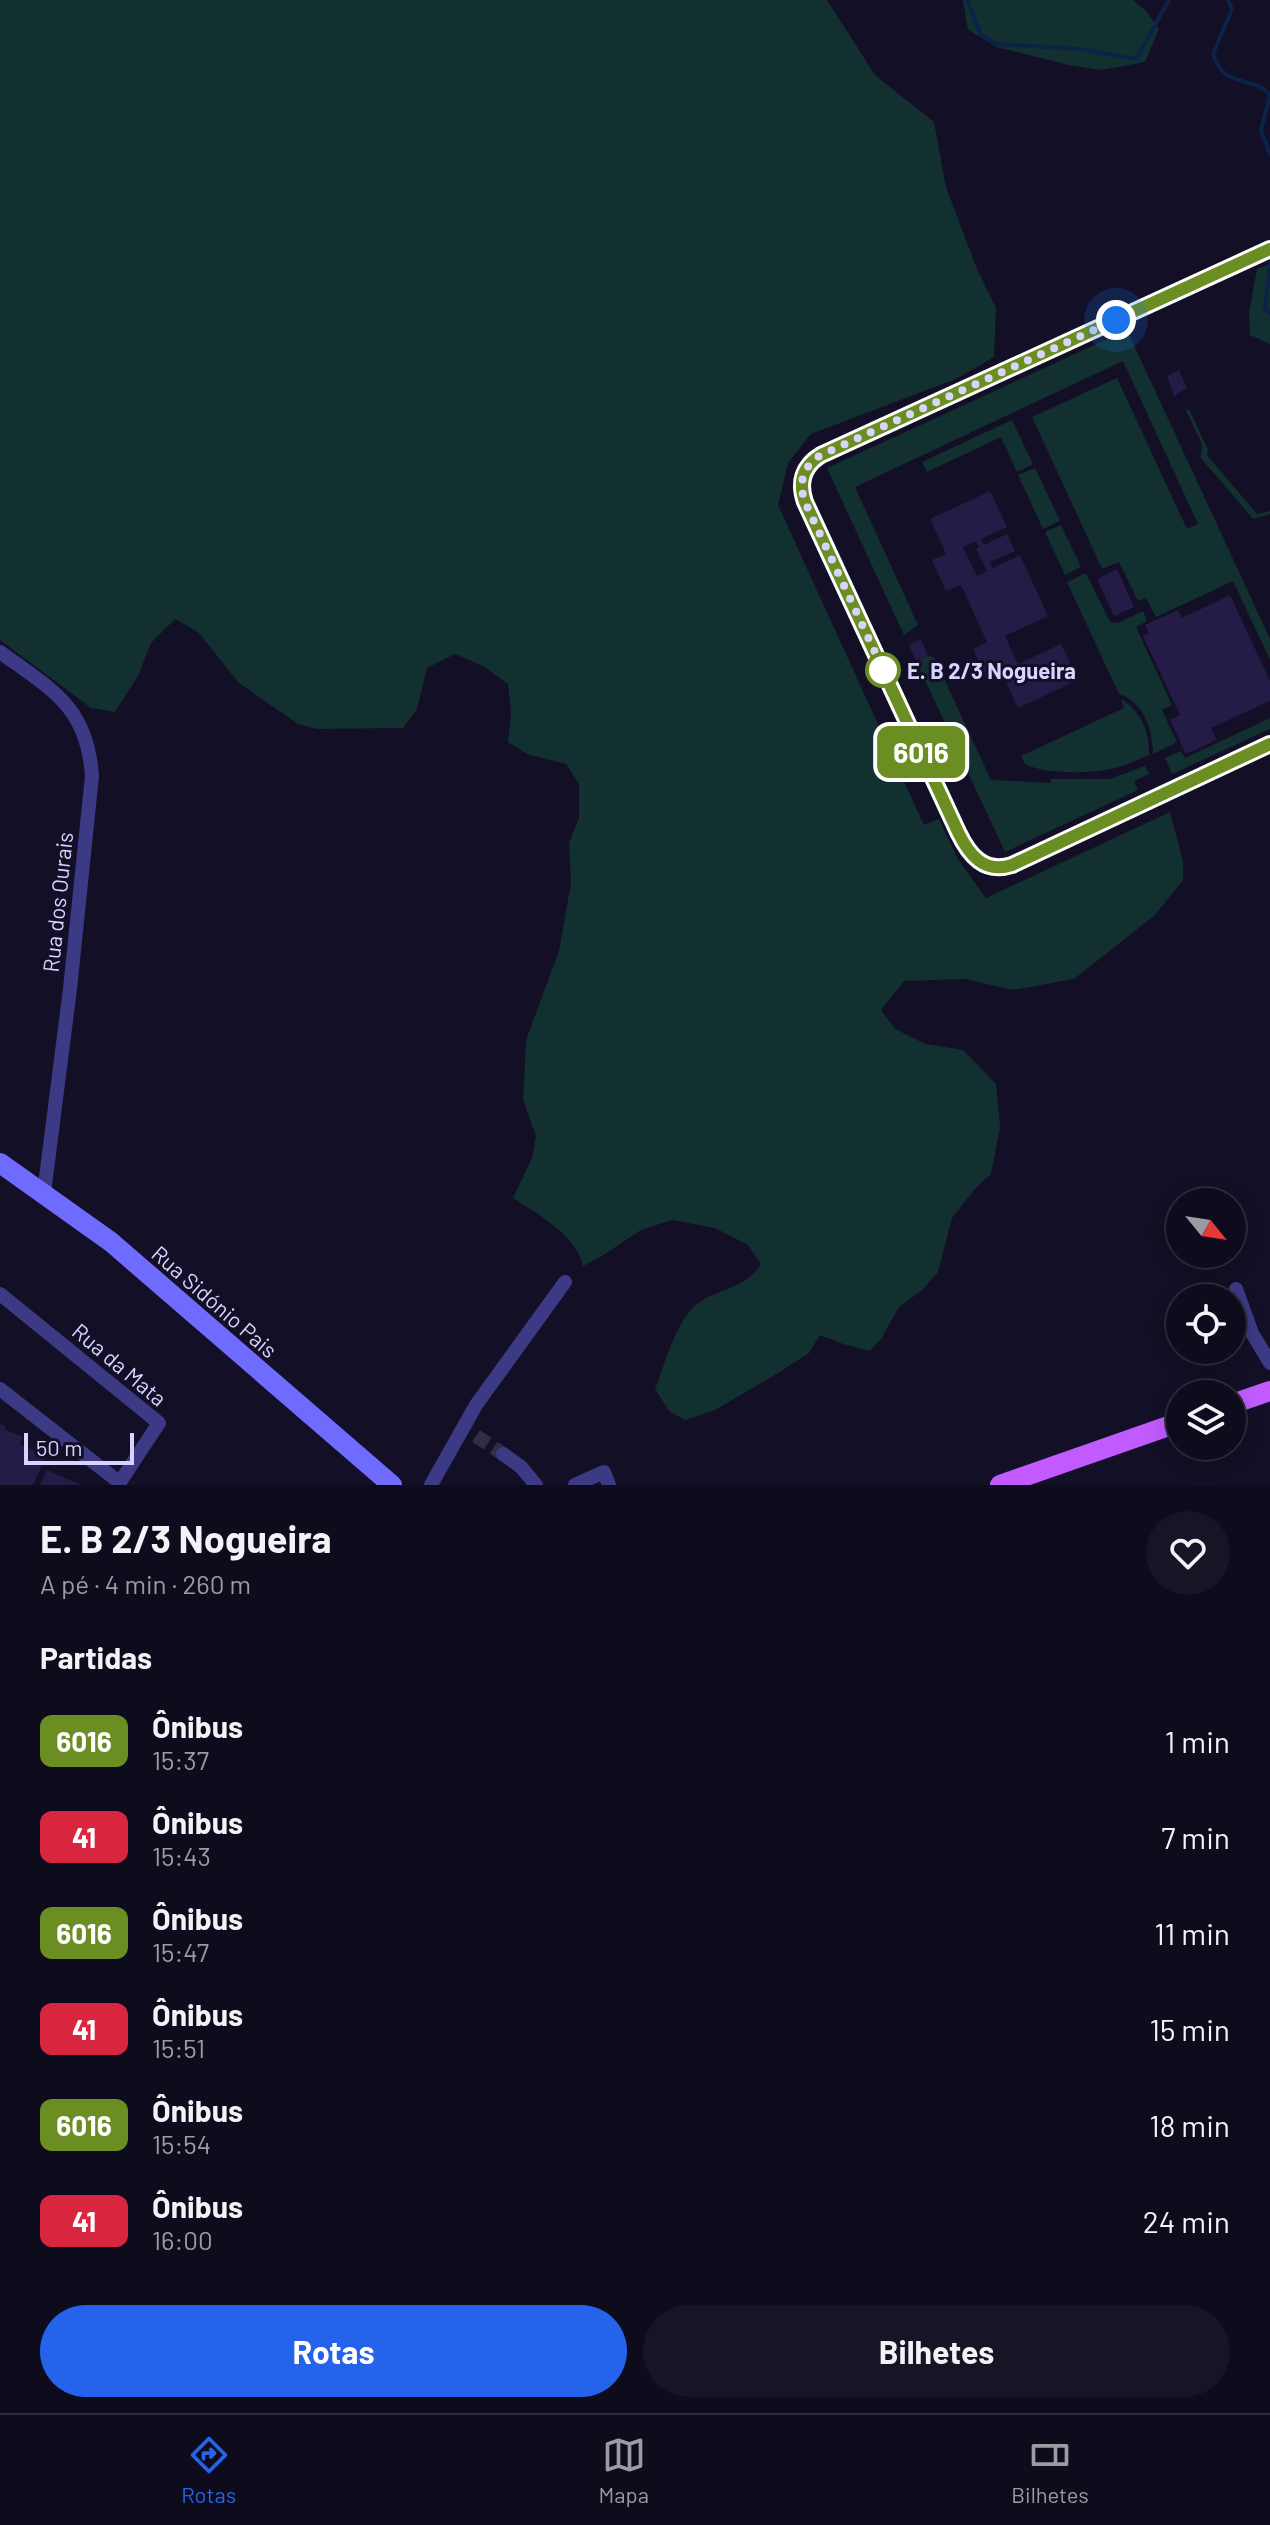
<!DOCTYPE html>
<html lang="pt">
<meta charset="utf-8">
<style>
body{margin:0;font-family:Barlow,sans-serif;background:#171425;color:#f1f3f6;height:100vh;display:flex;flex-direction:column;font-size:30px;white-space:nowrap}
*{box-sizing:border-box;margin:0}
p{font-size:26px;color:#9b9ba3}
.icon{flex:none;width:44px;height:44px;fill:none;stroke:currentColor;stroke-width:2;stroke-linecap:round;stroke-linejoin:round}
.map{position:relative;height:1485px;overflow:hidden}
.panel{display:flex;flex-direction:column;background:#0e0b1c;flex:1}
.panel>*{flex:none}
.badge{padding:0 16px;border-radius:12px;font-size:28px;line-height:52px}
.needle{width:52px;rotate:120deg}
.tools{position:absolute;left:1166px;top:1188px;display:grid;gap:16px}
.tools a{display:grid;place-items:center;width:80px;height:80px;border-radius:50%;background:#0e0b1c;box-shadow:0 4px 20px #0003,0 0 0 2px #2e2b3b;font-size:40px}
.scale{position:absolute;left:24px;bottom:20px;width:110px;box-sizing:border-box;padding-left:8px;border:4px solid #d9d4ff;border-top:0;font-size:22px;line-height:28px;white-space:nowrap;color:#d9d4ff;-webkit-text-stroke:6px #130f26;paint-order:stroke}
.you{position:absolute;width:40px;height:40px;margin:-20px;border:6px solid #fff;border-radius:50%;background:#1a73e8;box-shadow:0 0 0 12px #1a73e833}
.map>.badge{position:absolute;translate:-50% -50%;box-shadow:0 0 0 4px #fff}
h2{padding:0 40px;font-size:30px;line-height:72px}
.round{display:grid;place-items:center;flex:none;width:84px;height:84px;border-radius:42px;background:#171425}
.headline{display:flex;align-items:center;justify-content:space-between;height:136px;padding:0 40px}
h1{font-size:38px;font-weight:700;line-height:60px}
.button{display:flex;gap:16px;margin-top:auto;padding:16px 40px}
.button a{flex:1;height:92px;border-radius:48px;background:#2563eb;color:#fff;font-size:32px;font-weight:700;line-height:92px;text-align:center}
.button a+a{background:#171425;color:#f1f3f6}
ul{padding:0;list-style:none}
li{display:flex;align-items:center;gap:24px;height:96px;padding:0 40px}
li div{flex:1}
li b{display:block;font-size:30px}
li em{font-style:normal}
li .badge{min-width:88px;font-weight:700;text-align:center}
.tab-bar{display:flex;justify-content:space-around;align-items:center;height:112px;border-top:2px solid #2e2b3b;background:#0e0b1c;font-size:22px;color:#9b9ba3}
.tab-bar a{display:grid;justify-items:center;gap:4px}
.tab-bar .current{color:#2563eb}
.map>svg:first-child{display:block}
.green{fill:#12302f}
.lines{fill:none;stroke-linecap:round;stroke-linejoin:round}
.stream{stroke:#0c2248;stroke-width:4}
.building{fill:#241b47;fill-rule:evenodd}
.minor-tunnel{stroke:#312d47;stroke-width:14;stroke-dasharray:14 7;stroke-linecap:butt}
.minor{stroke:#3d3a85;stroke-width:14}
.secondary{stroke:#6f6bff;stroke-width:20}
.primary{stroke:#c25bff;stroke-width:20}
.line-casing{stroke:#fff;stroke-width:18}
.line{stroke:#6b8e23;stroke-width:12}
.walk{stroke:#d9d4ff;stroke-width:8;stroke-dasharray:0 14.4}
.stop-dot{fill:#fff;stroke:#6b8e23;stroke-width:4}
.labels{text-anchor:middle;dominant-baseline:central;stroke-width:6;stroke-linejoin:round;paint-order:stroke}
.stop-label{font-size:22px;font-weight:bold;fill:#d9d4ff;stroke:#130f26;text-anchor:start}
.street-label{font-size:22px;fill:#d9d4ff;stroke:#130f26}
</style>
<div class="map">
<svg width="1270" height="1485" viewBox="0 0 1270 1485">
<rect width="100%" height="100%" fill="#130f26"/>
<g class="green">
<path d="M 0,0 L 827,0 L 875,75 L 934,122 L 946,187 L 977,269 L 996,308 L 994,357 L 956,379 L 811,434 L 788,463 L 778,505 L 924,825 L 939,819 L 958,859 L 986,898 L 1170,812 L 1183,861 L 1183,880 L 1155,915 L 1074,979 L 1013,990 L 965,979 L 904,981 L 881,1010 L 895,1029 L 917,1040 L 926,1044 L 963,1050 L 996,1084 L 1000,1127 L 991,1174 L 975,1189 L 952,1218 L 938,1272 L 921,1291 L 899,1307 L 881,1339 L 870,1351 L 843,1344 L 820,1335 L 809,1353 L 778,1373 L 715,1410 L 685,1420 L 669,1411 L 655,1389 C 665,1365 676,1320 697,1304 C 720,1287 745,1290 761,1264 L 748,1245 L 715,1228 L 672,1220 L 641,1230 L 602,1256 L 583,1266 C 576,1234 538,1215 513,1198 L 532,1158 L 536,1136 L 523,1100 L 526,1040 L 559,951 L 571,883 L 569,843 L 579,818 L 579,784 L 566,764 L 527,754 L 508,742 L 511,713 L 508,684 L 483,666 L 455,654 L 427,668 L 417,709 L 403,728 L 316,729 L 298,724 L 239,683 L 198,632 L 175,619 L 151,643 L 138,676 L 115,712 L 91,708 L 0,640 Z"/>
<path d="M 963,0 L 1133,0 L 1146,11 L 1159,29 L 1145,62 L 1102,70 L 1073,66 L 997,47 L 968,30 Z"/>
<path d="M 1270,264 L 1270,344 L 1250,335 L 1249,313 L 1257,269 Z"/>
<path d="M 1127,330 L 1270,639 L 1270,660 L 1233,581 L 1156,617 L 1146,598 L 1138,601 L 1119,562 L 1102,569 L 1032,417 L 1117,378 L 1187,529 L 1198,524 L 1123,361 L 855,487 L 918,625 L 904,635 L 827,468 Z"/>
<path d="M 1185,408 L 1190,411 L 1208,450 L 1207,455 L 1257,514 L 1270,511 L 1270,514 L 1253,519 L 1201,458 L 1202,444 Z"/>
<path d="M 1012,420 L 1033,464 L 1017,472 L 1001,437 L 927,472 L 922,462 Z"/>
<path d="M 1035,468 L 1060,521 L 1043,529 L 1018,475 Z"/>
<path d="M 1061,525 L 1081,567 L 1065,575 L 1045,532 Z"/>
<path d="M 1086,573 L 1110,622 L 1118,623 L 1143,611 L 1147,621 L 1136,627 L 1172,705 L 1162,710 L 1177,742 L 1153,754 C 1153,730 1144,702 1119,694 L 1067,582 Z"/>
<path d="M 927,656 L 934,657 L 991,780 L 1050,783 L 1051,779 L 1110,779 L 1145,766 L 1149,774 L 1134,781 L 1138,790 L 1005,852 L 916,661 Z"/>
<path d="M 1121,699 C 1141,711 1150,732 1149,755 C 1139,759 1129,764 1119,767 C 1096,774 1046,775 1025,764 L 1021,756 L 1124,708 Z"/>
<path d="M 1270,718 L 1270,729 L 1172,774 L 1165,758 L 1181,751 L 1185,758 Z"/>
</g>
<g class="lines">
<g class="stream">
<path d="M 967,0 L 981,35 L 997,44 L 1081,49 L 1136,59 L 1169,0"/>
<path d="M 1228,0 L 1232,9 L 1213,54 C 1225,91 1253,74 1270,95"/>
<path d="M 1270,96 L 1261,130 L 1270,154"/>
<path d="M 1270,263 L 1265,310 L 1270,313"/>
</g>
</g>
<g class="building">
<path d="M 1179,370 L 1187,388 L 1174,396 L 1167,376 Z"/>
<path d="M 990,491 L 1007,527 L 981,539 L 984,545 L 1007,534 L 1015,551 L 990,562 L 993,568 L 1020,555 L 1048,616 L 1005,636 L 1018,664 L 1061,644 L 1078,680 L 1018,708 L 1002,673 L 987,680 L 973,649 L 987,642 L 961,585 L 946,591 L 932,560 L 946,554 L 930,519 ZM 976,541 L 979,547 L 976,549 L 987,571 L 977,576 L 963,547 Z"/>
<path d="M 1117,569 L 1134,607 L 1114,616 L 1097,579 Z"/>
<path d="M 1230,595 L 1270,681 L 1270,701 L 1211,728 L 1217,740 L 1186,754 L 1170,720 L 1180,715 L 1143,636 L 1149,633 L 1145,625 L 1178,610 L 1182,618 Z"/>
<path d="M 921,639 L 928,656 L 916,661 L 909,645 Z"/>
<path d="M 0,1424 L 6,1426 L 4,1429 L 23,1437 L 20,1444 L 46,1456 L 33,1485 L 0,1485 Z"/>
<path d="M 47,1470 L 81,1485 L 40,1485 Z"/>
</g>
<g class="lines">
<path class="minor-tunnel" d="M 476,1436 L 503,1454"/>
<g class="minor">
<path d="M 1270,249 L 821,455 C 803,466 798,482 805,502 L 958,832 C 969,854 984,875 1012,865 L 1270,744"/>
<path d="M 0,652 C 52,690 87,706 92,776 L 70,989 L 44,1193"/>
<path d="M 1236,1289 L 1252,1333 L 1270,1363"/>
<path d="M 0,1294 L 159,1423 L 118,1485"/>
<path d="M 0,1389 L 119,1482"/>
<path d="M 503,1454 L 521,1467 L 536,1485"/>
<path d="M 431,1485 L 476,1405 L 565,1282"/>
<path d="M 575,1485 L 604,1472 L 609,1485"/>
</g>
<path class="secondary" d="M 0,1163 L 111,1242 L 392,1485"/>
<g class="primary">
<path d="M 1232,1404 L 1270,1391"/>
<path d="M 1000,1485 L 1180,1422"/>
</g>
</g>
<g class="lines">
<g class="line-casing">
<path id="line" d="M 1270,249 L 821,455 C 803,466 798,482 805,502 L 958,832 C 969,855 984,874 1012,865 L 1270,744"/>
</g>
<use href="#line" class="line"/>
<path class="walk" d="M 883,670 L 888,680 L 805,502 C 798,482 803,466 821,455 L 1116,320"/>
</g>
<circle class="stop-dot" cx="883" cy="670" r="16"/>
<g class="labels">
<g class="stop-label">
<text x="907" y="670">E. B 2/3 Nogueira</text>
</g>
<g class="street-label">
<text transform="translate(57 902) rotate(-84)">Rua dos Ourais</text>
<text transform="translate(215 1301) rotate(41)">Rua Sidónio Pais</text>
<text transform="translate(120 1364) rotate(40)">Rua da Mata</text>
</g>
</g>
</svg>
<div class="tools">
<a><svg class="needle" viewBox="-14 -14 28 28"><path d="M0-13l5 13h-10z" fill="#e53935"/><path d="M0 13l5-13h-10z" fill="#9b9ba3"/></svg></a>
<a><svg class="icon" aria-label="locate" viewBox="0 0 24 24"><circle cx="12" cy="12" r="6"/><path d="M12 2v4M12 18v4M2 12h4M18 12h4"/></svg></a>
<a><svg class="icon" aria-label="layers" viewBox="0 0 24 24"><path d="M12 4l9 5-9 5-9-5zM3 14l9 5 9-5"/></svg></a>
</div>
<div class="scale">50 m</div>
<div class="you" style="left:1116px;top:320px"></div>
<b class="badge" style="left:921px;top:752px;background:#6b8e23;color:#fff">6016</b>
</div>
<section class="panel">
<div class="headline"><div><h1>E. B 2/3 Nogueira</h1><p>A pé · 4 min · 260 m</p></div><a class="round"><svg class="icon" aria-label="heart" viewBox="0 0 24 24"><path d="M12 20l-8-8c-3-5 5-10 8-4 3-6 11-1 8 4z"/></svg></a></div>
<h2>Partidas</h2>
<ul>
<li><span class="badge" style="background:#6b8e23;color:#fff">6016</span><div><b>Ônibus</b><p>15:37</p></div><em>1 min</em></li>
<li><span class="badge" style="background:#d7263d;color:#fff">41</span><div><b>Ônibus</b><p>15:43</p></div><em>7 min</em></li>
<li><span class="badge" style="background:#6b8e23;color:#fff">6016</span><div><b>Ônibus</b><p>15:47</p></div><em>11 min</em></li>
<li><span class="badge" style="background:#d7263d;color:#fff">41</span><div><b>Ônibus</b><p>15:51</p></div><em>15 min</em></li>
<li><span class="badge" style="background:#6b8e23;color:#fff">6016</span><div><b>Ônibus</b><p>15:54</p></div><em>18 min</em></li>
<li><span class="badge" style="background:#d7263d;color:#fff">41</span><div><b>Ônibus</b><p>16:00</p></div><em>24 min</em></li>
</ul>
<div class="button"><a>Rotas</a><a>Bilhetes</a></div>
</section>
<nav class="tab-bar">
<a class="current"><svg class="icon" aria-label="directions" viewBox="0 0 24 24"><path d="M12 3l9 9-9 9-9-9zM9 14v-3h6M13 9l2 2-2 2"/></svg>Rotas</a>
<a><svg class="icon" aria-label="map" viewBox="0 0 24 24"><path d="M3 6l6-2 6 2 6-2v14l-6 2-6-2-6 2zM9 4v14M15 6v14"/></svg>Mapa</a>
<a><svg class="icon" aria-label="tickets" viewBox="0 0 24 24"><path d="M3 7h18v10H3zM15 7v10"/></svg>Bilhetes</a>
</nav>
